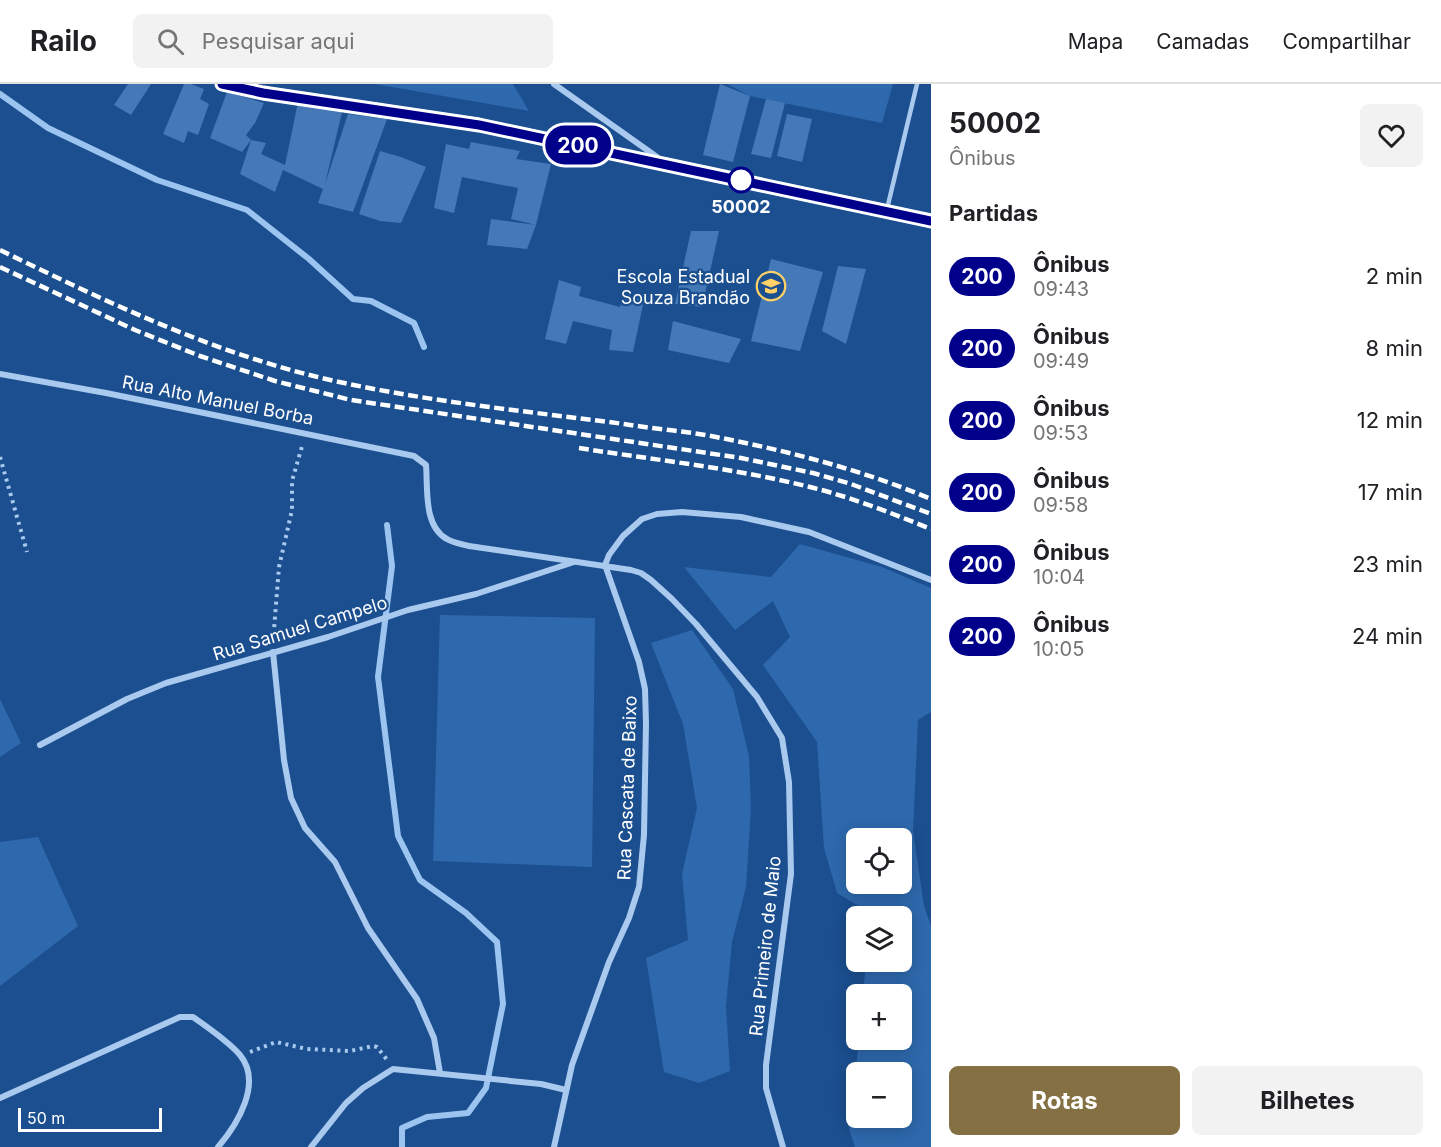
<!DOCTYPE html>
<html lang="pt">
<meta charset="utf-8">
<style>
body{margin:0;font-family:Inter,sans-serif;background:#f2f2f2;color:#202124;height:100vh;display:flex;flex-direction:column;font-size:22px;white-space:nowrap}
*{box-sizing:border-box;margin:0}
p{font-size:20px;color:#757577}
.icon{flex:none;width:33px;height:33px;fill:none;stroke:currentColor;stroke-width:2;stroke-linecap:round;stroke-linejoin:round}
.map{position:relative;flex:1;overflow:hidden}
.sheet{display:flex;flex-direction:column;background:#fff;width:510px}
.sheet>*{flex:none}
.badge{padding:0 12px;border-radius:20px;font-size:21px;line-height:39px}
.buttons{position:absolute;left:846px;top:744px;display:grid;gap:12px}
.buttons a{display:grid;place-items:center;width:66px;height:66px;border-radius:9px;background:#fff;box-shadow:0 3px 15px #0003;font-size:30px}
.scale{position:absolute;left:18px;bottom:15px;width:144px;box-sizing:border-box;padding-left:6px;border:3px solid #fff;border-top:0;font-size:16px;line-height:21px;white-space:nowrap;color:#fff;-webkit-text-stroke:4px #1b4f8f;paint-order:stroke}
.map>.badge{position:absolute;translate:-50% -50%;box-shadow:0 0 0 3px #fff}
h2{padding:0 18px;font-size:22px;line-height:54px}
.round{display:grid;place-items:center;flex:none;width:63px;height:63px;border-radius:9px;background:#f2f2f2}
.head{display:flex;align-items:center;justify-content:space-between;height:102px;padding:0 18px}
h1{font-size:28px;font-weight:700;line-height:45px}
.cta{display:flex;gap:12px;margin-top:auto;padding:12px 18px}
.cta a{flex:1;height:69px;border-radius:9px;background:#847042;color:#fff;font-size:24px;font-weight:700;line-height:69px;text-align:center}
.cta a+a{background:#f2f2f2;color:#202124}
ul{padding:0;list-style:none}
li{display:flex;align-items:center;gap:18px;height:72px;padding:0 18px}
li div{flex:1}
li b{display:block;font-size:22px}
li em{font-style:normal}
li .badge{min-width:66px;font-weight:700;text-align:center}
header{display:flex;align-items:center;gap:36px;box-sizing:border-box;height:84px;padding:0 30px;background:#fff;border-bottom:2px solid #e0e0e0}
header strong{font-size:28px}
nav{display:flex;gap:33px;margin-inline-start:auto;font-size:21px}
.search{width:420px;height:54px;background:#f2f2f2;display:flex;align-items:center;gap:15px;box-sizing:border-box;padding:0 21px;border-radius:9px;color:#757577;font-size:22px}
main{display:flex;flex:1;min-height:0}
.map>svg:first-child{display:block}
.green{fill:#2e69ad;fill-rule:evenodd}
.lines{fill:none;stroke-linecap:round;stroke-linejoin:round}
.stream{stroke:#9cc4f0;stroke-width:6}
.building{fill:#4478b7}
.path{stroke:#a9c9ee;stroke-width:4;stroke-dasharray:3 4.5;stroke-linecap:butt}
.service{stroke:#a9c9ee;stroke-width:4.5}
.minor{stroke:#a9c9ee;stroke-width:6}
.primary{stroke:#f0f6ff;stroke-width:15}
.rail{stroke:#fff;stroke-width:4.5;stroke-dasharray:10 4.5;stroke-linecap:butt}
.line-casing{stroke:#fff;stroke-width:14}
.line{stroke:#00008b;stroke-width:9}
.stop-dot{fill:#fff;stroke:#00008b;stroke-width:3}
.labels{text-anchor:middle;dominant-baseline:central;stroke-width:4.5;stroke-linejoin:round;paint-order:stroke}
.stop-label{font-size:18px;font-weight:bold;fill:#fff;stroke:#1b4f8f}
.poi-label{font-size:18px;fill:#fff;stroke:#1b4f8f;text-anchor:end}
.street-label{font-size:18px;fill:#fff;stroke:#1b4f8f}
</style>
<header>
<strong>Railo</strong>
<div class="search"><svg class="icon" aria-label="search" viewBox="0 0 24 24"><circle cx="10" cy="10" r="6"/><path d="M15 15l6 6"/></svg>Pesquisar aqui</div>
<nav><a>Mapa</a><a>Camadas</a><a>Compartilhar</a></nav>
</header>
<main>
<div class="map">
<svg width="931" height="1063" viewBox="0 0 931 1063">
<rect width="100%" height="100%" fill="#1b4f8f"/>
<g class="green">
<path d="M 375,0 L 513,0 L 529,27 Z"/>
<path d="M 727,0 L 893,0 L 882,39 L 750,12 Z"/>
<path d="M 800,460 L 882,483 L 931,504 L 931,628 L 918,636 L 913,747 L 924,822 L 931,842 L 931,1063 L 855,1063 L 849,1045 L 859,956 L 902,956 L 902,910 L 863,910 L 866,878 L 902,878 L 902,832 L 869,832 L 869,828 L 837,809 L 824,764 L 817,658 L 763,581 L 790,553 L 773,517 L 735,546 L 684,483 L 771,493 ZM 856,754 L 902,754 L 902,800 L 856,800 ZM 902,988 L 902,1034 L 856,1034 L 856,988 Z"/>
<path d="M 440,531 L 595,534 L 592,783 L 433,777 Z"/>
<path d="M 692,546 L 733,605 L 749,672 L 751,725 L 746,803 L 732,858 L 726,922 L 730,987 L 699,999 L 664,988 L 646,874 L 688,856 L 682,790 L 697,724 L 683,640 L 651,559 Z"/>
<path d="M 0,615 L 21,659 L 0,673 Z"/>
<path d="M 38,753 L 78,842 L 0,902 L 0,758 Z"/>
</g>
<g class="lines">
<g class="stream">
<path d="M 0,10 L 48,44 L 157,96 L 247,126 L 309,175 L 353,215 L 371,217 L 414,239 L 424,263"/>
<path d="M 387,441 L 392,482 L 378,593 L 398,752 L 420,796 L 466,829 L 497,858 L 503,920 L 486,1004 L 468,1029 L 427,1033 L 402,1044 L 402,1063"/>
</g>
</g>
<g class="building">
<path d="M 128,0 L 151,0 L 131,31 L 114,21 Z"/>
<path d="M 184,0 L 191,0 L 204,5 L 200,15 L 209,20 L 198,51 L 188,47 L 184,59 L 163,50 Z"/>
<path d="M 720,0 L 750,12 L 733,78 L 703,71 Z"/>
<path d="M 227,8 L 264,19 L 255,39 L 246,51 L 251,56 L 242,68 L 210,54 Z"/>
<path d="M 766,15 L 785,19 L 771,74 L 751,70 Z"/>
<path d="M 298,18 L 343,24 L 325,100 L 348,30 L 387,35 L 353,128 L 318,119 L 323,105 L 283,86 L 275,108 L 240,90 L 251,56 L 266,59 L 261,70 L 285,81 Z"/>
<path d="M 787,30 L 812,35 L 802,78 L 777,72 Z"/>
<path d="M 471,58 L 520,67 L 516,75 L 551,80 L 536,141 L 527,165 L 487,161 L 491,135 L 536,141 L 511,135 L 518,104 L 462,93 L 454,129 L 434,124 L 446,60 L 469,65 Z"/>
<path d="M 380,67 L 401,73 L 426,83 L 401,139 L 380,137 L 359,130 Z"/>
<path d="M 691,147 L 719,147 L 702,223 L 675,220 Z"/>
<path d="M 771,175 L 823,188 L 800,267 L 751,257 Z"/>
<path d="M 838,182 L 866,185 L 846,260 L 822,247 Z"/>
<path d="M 559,196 L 581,203 L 579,212 L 620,223 L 624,211 L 644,216 L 633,268 L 609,266 L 612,246 L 573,237 L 566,260 L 545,255 Z"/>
<path d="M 673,237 L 741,255 L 729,279 L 668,266 Z"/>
</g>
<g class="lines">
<g class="path">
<path d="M 0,373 L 27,468"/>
<path d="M 273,558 L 279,483 L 292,426 L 292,397 L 303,359"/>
<path d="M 250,968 L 276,958 L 307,965 L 350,967 L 373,962 L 377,963 L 388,977"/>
</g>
<path class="service" d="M 887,125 L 917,0"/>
<g class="minor">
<path d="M 554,0 L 657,73"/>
<path d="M 0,290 L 106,309 L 414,372 L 426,381 C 428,404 423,442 447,455 C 453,459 462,460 469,462 L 631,486 L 641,489 L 651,496 L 672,515 L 696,540 L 757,613 L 782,654 L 789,698 L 791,790 L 766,981 L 766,1004 L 783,1063"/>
<path d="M 273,568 L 284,676 L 291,714 L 305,744 L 335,778 L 368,844 L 417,915 L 434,954 L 440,989"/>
<path d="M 40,661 L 127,615 L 166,599 L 328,553 L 408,526 L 476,510 L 574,478"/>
<path d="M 0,1014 L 180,933 L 193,933 C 206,942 230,959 240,971 C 263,999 237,1041 218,1063"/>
<path d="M 311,1063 L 346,1019 L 363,1004 L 393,985 L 541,1000 L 566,1006"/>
<path d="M 554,1063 L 572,981 L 609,878 L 629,834 L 639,803 L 644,751 L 646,639 L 645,605 L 639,578 L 605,481 L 609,471 L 623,452 L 642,435 L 657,430 L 682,428 L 741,433 L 809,448 L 931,496"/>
</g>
<path class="primary" d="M 222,0 L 263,9 L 479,41 L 931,137"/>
<g class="rail">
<path d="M 0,166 C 113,221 225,275 349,300 C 440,319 533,328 624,340 C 654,345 686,347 716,353 C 789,367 862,386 931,415"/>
<path d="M 0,183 L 135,246 L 200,272 L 275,297 L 351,316 L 741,374 L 813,389 L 851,400 L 931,430"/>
<path d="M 579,364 C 655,376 734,384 810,403 C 851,413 891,429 931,445"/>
</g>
</g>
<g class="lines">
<g class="line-casing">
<path id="line" d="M 222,0 L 263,9 L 479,41 L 931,137"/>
</g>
<use href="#line" class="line"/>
</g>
<defs>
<g id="school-ring" transform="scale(1.5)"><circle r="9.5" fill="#1b4f8f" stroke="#ffd166" stroke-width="1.5"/><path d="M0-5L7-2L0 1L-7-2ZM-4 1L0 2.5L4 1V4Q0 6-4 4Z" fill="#ffd166"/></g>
</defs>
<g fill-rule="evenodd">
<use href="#school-ring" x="771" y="202"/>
</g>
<circle class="stop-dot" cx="741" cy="96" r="12"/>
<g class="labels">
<g class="stop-label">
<text x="741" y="122">50002</text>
</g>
<g class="poi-label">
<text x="750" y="192">Escola Estadual<tspan x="750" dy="21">Souza Brandão</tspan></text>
</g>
<g class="street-label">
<text transform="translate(218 316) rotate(11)">Rua Alto Manuel Borba</text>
<text transform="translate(300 544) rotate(-17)">Rua Samuel Campelo</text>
<text transform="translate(627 704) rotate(-88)">Rua Cascata de Baixo</text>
<text transform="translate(765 862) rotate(-84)">Rua Primeiro de Maio</text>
</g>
</g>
</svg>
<div class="buttons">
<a><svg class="icon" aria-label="locate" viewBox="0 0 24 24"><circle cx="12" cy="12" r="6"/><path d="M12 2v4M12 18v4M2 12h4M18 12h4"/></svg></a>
<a><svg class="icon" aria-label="layers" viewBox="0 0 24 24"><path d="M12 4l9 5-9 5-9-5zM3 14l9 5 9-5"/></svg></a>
<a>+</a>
<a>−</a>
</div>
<div class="scale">50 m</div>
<b class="badge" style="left:578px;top:61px;background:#00008b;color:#fff">200</b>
</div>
<section class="sheet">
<div class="head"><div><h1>50002</h1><p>Ônibus</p></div><a class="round"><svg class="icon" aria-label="heart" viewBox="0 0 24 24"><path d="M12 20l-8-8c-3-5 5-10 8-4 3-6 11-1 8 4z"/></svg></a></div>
<h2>Partidas</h2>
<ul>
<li><span class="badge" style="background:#00008b;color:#fff">200</span><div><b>Ônibus</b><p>09:43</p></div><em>2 min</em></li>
<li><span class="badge" style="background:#00008b;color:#fff">200</span><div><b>Ônibus</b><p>09:49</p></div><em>8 min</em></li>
<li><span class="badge" style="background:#00008b;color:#fff">200</span><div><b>Ônibus</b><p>09:53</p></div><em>12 min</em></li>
<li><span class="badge" style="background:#00008b;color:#fff">200</span><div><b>Ônibus</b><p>09:58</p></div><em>17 min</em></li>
<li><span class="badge" style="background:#00008b;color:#fff">200</span><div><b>Ônibus</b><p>10:04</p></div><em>23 min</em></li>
<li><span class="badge" style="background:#00008b;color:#fff">200</span><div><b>Ônibus</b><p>10:05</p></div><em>24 min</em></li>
</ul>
<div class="cta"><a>Rotas</a><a>Bilhetes</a></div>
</section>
</main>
